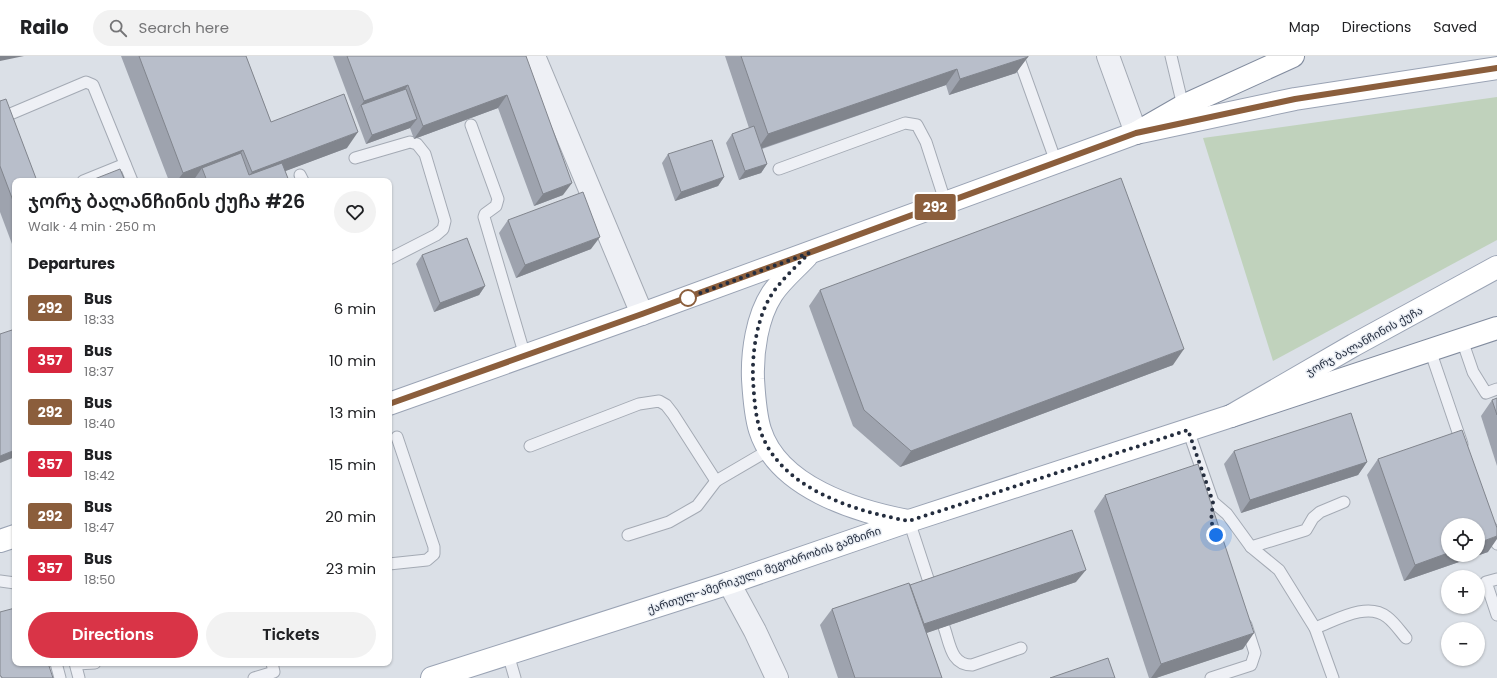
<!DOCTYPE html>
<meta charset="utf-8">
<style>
body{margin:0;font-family:Poppins,"Noto Sans Georgian",sans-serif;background:#f2f2f2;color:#202124;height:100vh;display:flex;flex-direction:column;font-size:15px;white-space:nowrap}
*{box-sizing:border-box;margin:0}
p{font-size:13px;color:#757577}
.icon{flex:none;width:22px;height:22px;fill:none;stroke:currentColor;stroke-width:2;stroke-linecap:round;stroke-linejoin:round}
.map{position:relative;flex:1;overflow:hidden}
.panel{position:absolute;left:12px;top:122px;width:380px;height:488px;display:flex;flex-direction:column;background:#fff;border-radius:8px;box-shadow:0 1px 3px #0004}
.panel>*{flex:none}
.badge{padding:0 8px;border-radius:3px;font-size:14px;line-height:26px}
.controls{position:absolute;left:1441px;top:462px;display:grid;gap:8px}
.controls a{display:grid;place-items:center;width:44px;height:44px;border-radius:50%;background:#fff;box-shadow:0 1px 3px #0004;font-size:20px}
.you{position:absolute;width:20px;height:20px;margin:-10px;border:3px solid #fff;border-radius:50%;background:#1a73e8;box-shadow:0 0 0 6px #1a73e833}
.map>.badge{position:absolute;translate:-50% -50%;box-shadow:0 0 0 2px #fff}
h2{padding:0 16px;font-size:15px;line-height:36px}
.round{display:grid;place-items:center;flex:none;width:42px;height:42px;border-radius:21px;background:#f2f2f2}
.overview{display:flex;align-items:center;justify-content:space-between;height:68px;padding:0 16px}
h1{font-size:19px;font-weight:600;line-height:30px}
.action{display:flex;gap:8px;margin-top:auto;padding:8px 16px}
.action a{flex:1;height:46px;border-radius:24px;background:#d93447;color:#fff;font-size:16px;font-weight:600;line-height:46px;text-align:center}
.action a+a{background:#f2f2f2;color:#202124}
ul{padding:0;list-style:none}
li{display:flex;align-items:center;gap:12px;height:52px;padding:0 16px}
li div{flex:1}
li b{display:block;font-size:15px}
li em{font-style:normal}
li .badge{min-width:44px;font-weight:700;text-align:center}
header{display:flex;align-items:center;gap:24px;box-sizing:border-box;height:56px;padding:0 20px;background:#fff;border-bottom:1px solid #e0e0e0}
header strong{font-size:19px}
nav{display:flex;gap:22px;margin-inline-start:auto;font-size:14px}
.search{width:280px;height:36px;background:#f2f2f2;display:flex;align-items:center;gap:10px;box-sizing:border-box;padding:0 14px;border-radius:22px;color:#757577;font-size:15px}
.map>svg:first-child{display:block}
.green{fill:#c0d2bc}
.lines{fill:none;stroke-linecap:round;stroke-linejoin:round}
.service-casing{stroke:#a4aab4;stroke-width:13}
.minor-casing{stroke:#a4aab4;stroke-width:24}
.primary-casing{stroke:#9aa3b4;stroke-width:24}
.trunk-casing{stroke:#828c9f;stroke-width:24}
.service{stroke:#eef0f5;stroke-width:11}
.minor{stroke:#eef0f5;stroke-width:22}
.primary{stroke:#fff;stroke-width:22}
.trunk{stroke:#fff;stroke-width:22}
.wall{fill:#9ea3ae}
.shaded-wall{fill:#81858d}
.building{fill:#b8beca;stroke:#81858d}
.line-casing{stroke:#fff;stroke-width:9}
.line{stroke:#8b5e3c;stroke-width:6}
.walk{stroke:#242d3e;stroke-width:4;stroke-dasharray:0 7.2}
.stop-dot{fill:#fff;stroke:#8b5e3c;stroke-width:2}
.labels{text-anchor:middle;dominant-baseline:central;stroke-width:3;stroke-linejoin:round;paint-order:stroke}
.street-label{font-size:11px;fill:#242d3e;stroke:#ebeff5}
</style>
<header>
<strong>Railo</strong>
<div class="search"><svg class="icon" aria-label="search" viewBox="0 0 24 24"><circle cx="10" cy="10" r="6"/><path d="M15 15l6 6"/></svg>Search here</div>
<nav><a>Map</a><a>Directions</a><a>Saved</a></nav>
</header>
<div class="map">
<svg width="1497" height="622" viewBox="0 0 1497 622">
<rect width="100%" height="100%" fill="#dbe0e7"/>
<path class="green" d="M 1497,41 L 1497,184 L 1273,305 L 1203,82 Z"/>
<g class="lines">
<g class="service-casing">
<g id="service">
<path d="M 1018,0 L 1056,106"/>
<path d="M 1171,0 L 1183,50"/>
<path d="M 8,59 L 86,26 L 93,29 L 132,125"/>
<path d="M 471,69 L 498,143 L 496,150 L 485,158 L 484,161 L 525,300"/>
<path d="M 355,102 L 410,86 L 417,88 L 425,98 L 445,165 L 443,173 L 436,179 L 389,203"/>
<path d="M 779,113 L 905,67 L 917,69 L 926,86 L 946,148"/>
<path d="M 300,119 L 303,125"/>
<path d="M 83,125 L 125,108"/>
<path d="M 1462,284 L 1473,316 L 1486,337 L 1497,333"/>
<path d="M 1430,294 L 1462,388"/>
<path d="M 1188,374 L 1213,446 L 1227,458 L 1251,491 L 1279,514 L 1315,572 L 1333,622"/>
<path d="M 530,390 L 639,348 L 659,345 L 666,349 L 673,358 L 716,425"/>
<path d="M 909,465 L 931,532"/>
<path d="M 1491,471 L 1497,488"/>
<path d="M 628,479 L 669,466 L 697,450 L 716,425 L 769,394"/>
<path d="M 1251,491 L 1306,474 L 1313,462 L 1320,456 L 1344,446"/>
<path d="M 389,508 L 427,504 L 434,498 L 434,491 L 397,381"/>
<path d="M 1497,523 L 1486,526 L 1497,559"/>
<path d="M 0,525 L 15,527"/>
<path d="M 944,571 C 950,588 951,609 972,609 L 1021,592"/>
<path d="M 1315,572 C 1335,565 1367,545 1387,561 C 1394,566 1400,575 1406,582"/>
<path d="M 508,598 L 515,622"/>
<path d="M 56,607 L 60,622"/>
<path d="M 75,607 L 79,622"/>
<path d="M 76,608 L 95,607"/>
<path d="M 254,622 L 274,616 L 272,607"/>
<path d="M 1211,622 L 1251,609 L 1255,597 L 1246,569"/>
</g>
</g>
<g class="minor-casing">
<g id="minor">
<path d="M 534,0 L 642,258"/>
<path d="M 1108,0 L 1136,77"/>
<path d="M 729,527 L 755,575 L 777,622"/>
</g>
</g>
<g class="primary-casing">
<g id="primary">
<path d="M 807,200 C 796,212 781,224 772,238 C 757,261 752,296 753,323 C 754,339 755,358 760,374 C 778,431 855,455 908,465"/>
<path d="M 389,348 L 642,258 L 1136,77 L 1295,43 L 1497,12"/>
<path d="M 0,485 L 15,480"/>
<path d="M 432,622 L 729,527 L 909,465 L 1231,360 L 1354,289 L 1497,211"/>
</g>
</g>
<g class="trunk-casing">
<g id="trunk">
<path d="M 1136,77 L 1183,50 L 1293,0"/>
<path d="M 1231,360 L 1497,272"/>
</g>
</g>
<use href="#service" class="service"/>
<use href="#minor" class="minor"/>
<use href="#primary" class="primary"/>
<use href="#trunk" class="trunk"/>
</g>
<g class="wall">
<path d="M 121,0 L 246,0 L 271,66 L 347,92 L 285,115 L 289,125 L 169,125 Z"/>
<path d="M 333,0 L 526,0 L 563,139 L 534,150 L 498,52 L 414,83 L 410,72 L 366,88 Z"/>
<path d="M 725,0 L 1028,0 L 1016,17 L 949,39 L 946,29 L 762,93 L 767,108 L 761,117 L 739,124 L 726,87 L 732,78 L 749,72 Z"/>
<path d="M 0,45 L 15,125 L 15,196 L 0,156 Z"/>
<path d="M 668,98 L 724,121 L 718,130 L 675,145 L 662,107 Z"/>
<path d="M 508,164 L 591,193 L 516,222 L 499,177 Z"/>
<path d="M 422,199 L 485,230 L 479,239 L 434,256 L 416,208 Z"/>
<path d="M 820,234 L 1173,309 L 900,411 L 853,370 L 809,250 Z"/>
<path d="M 1497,342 L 1497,410 L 1481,360 L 1492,344 Z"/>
<path d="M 1234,395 L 1367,406 L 1358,419 L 1241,457 L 1224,408 Z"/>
<path d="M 1378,403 L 1488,496 L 1404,525 L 1367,419 Z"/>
<path d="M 1105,439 L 1243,593 L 1156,622 L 1149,622 L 1094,455 Z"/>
<path d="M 1076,526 L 926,577 L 942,622 L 838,622 L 820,569 L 832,553 L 910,529 Z"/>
</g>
<g class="shaded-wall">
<path d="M 0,0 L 24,0 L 0,5 Z"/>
<path d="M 1028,1 L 1016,17 L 949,39 L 960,23 Z"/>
<path d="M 957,13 L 946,29 L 757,94 L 768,78 Z"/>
<path d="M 408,29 L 399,42 L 361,49 L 355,58 L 364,45 Z"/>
<path d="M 507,39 L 498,52 L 414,83 L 423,70 Z"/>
<path d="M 417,63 L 410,72 L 366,88 L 372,79 Z"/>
<path d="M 358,76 L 347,92 L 259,125 L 245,125 L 252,116 Z"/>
<path d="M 243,94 L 232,110 L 202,112 L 193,125 L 177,125 L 183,117 Z"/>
<path d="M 767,108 L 761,117 L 739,124 L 745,115 Z"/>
<path d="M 724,121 L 718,130 L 675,145 L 681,136 Z"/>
<path d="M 572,127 L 563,139 L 534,150 L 543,138 Z"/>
<path d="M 600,181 L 591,193 L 516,222 L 525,209 Z"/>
<path d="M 485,230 L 479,239 L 434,256 L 440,247 Z"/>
<path d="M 1184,293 L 1173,309 L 900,411 L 911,395 Z"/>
<path d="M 15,394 L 15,401 L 0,407 L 0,400 Z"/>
<path d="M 1367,406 L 1358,419 L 1241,457 L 1250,444 Z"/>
<path d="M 1497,480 L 1497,483 L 1488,496 L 1404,525 L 1415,509 L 1448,497 L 1448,499 L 1478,499 L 1478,487 Z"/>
<path d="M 1086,514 L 1076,526 L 912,582 L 921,569 Z"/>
<path d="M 1254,577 L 1243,593 L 1156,622 L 1151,622 L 1161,608 Z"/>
</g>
<g class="building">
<path d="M 139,0 L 246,0 L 271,66 L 344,38 L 358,76 L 252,116 L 243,94 L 183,117 Z"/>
<path d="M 347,0 L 526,0 L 572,127 L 543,138 L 507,39 L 423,70 L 408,29 L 364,45 Z"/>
<path d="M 741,0 L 1028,0 L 1028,1 L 960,23 L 957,13 L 768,78 Z"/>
<path d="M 406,33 L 417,63 L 372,79 L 361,49 Z"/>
<path d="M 6,43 L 37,125 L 15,125 L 15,150 L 0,110 L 0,45 Z"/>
<path d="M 754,70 L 767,108 L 745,115 L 732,78 Z"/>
<path d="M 712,84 L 724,121 L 681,136 L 668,98 Z"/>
<path d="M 241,97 L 249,119 L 282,107 L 289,125 L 207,125 L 202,112 Z"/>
<path d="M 120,113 L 125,125 L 93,125 L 92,124 Z"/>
<path d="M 1121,122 L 1184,293 L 911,395 L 864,354 L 820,234 Z"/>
<path d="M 583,136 L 600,181 L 525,209 L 508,164 Z"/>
<path d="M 467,182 L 485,230 L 440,247 L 422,199 Z"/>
<path d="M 15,273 L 15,394 L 0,400 L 0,278 Z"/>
<path d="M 1497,342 L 1497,359 L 1492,344 Z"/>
<path d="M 1351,357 L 1367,406 L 1250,444 L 1234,395 Z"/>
<path d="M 1462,374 L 1497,472 L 1497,480 L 1478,487 L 1478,469 L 1448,469 L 1448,497 L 1415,509 L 1378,403 Z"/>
<path d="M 1198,408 L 1254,577 L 1161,608 L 1105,439 Z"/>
<path d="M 1072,474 L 1086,514 L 924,568 L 910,529 Z"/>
<path d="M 909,527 L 942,622 L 855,622 L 832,553 Z"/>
<path d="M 15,552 L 15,607 L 48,607 L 53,622 L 2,622 L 1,620 L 0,620 L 0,556 Z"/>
<path d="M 1108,602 L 1115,622 L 1050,622 Z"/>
</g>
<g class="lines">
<g class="line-casing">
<path id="line" d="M 389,348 L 642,258 L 1136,77 L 1295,43 L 1497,12"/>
</g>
<use href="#line" class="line"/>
<path class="walk" d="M 688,242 L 684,243 L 809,197 C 797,210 782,223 772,238 C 757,261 752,296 753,323 C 754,340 755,358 760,374 C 780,433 854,455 909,465 L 1188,374 L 1213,446 L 1211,465 L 1216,479"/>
</g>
<circle class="stop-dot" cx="688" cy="242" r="8"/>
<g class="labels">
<g class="street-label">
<text transform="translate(1364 285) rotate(-29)">ჯორჯ ბალანჩინის ქუჩა</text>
<text transform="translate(764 514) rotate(-19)">ქართულ-ამერიკული მეგობრობის გამზირი</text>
</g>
</g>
</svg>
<div class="controls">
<a><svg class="icon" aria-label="locate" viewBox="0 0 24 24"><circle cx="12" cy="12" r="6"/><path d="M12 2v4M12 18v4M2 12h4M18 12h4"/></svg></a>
<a>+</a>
<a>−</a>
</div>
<div class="you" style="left:1216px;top:479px"></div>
<b class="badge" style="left:935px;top:151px;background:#8b5e3c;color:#fff">292</b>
<section class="panel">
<div class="overview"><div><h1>ჯორჯ ბალანჩინის ქუჩა #26</h1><p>Walk · 4 min · 250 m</p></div><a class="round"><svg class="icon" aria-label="heart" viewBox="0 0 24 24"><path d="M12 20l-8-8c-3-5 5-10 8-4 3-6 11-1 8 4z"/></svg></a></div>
<h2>Departures</h2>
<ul>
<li><span class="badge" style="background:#8b5e3c;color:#fff">292</span><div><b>Bus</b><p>18:33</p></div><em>6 min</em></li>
<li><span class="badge" style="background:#d7263d;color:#fff">357</span><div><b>Bus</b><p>18:37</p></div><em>10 min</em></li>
<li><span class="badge" style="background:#8b5e3c;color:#fff">292</span><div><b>Bus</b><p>18:40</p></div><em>13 min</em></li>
<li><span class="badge" style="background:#d7263d;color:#fff">357</span><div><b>Bus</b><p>18:42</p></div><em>15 min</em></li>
<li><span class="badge" style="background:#8b5e3c;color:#fff">292</span><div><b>Bus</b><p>18:47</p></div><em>20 min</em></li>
<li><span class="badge" style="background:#d7263d;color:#fff">357</span><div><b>Bus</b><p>18:50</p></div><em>23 min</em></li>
</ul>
<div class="action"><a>Directions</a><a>Tickets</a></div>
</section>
</div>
